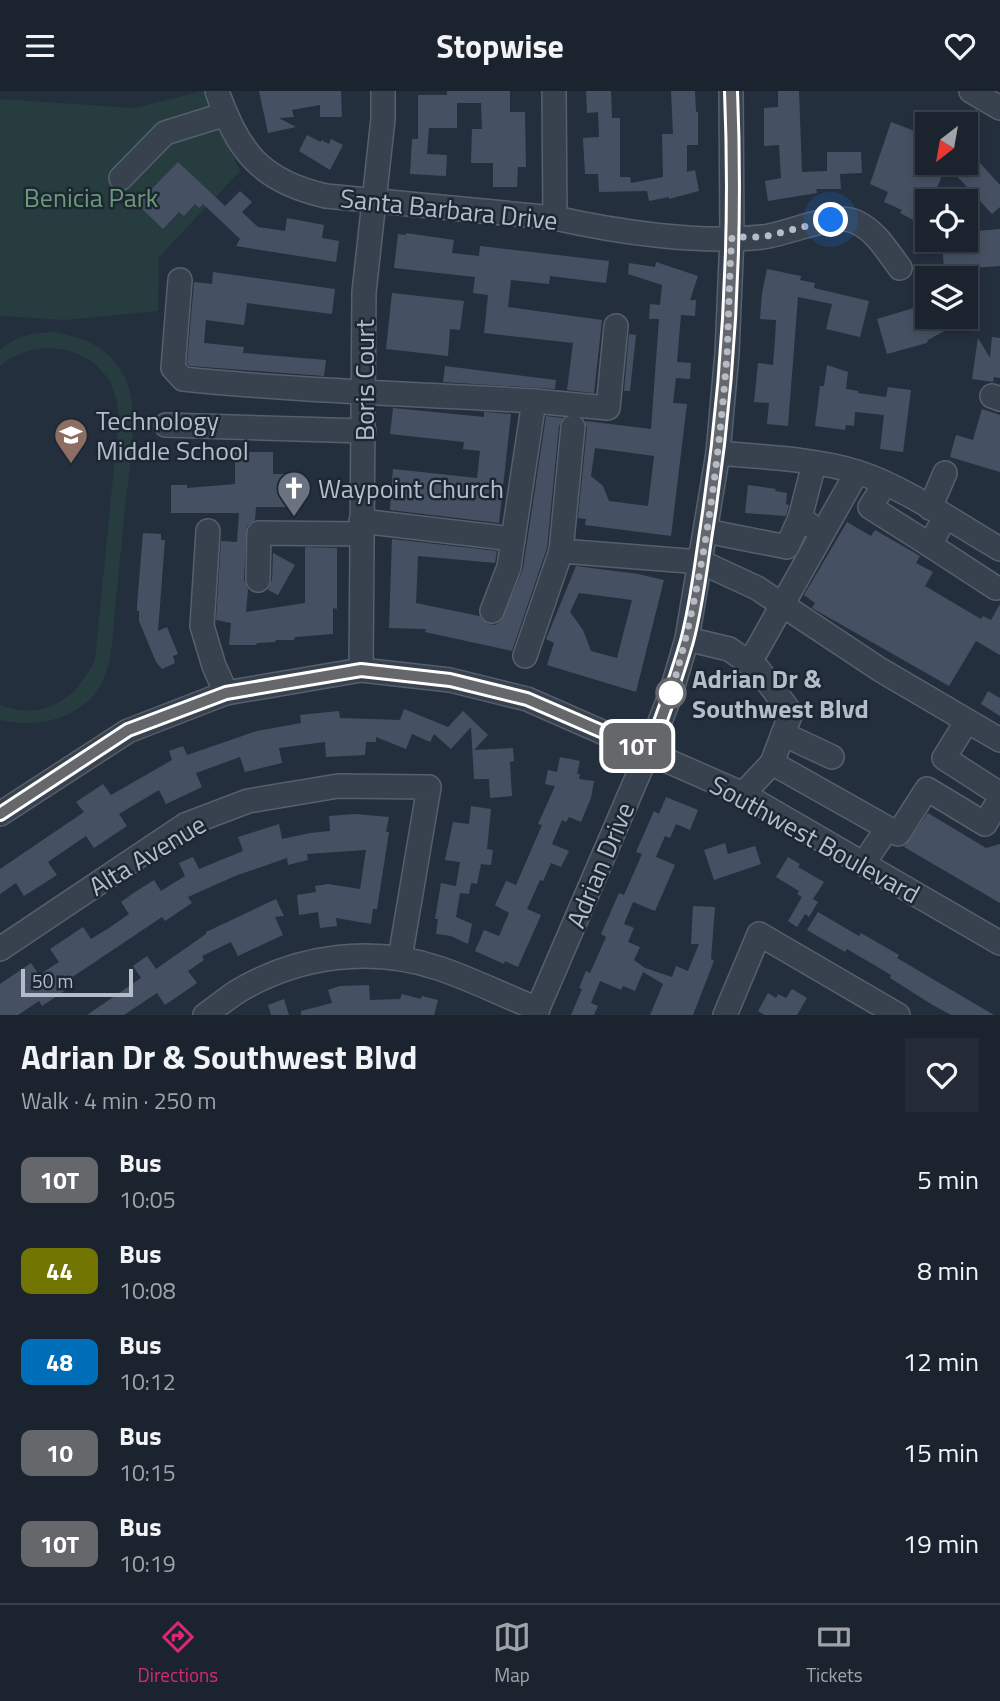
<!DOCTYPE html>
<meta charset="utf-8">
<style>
body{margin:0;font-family:"Titillium Web",sans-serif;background:#242b36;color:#f1f3f6;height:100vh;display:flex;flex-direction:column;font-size:26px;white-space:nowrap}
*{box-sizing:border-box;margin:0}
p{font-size:23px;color:#a0a4aa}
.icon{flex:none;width:38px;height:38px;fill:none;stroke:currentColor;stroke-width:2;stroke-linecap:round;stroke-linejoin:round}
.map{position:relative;height:924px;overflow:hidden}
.sheet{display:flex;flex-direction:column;background:#1b232e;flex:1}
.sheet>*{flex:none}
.badge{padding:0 14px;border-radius:10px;font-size:24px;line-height:46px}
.needle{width:46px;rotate:211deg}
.buttons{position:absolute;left:915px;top:21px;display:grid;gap:14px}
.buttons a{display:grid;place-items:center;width:63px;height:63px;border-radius:0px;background:#1b232e;box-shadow:0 4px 10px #0003,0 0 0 2px #39404a;font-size:35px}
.scale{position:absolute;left:21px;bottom:18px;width:112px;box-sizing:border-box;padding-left:7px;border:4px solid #b4bcc9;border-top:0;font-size:19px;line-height:24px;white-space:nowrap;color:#b4bcc9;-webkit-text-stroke:5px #1d2633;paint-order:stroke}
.you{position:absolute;width:35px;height:35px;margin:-18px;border:5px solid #fff;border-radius:50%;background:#1a73e8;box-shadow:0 0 0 10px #1a73e833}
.map>.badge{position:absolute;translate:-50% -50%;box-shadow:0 0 0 4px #fff}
.round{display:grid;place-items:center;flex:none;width:74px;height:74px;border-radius:0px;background:#242b36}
.summary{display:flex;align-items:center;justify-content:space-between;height:119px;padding:0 21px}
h1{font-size:33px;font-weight:700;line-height:52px}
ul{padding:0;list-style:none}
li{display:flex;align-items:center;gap:21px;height:91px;padding:0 21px}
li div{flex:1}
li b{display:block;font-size:26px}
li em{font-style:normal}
li .badge{min-width:77px;font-weight:700;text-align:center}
header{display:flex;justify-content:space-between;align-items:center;height:91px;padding:0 21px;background:#1b232e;font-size:32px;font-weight:700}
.menu{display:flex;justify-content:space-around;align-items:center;height:98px;border-top:2px solid #39404a;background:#1b232e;font-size:19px;color:#a0a4aa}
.menu a{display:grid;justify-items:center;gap:4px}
.menu .selected{color:#db2777}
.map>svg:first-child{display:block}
.green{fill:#263c3f}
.building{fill:#455162;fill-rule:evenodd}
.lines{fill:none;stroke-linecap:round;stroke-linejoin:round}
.minor-casing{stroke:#565f6c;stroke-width:26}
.minor{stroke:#38414e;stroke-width:23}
.line-casing{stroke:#fff;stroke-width:16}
.line{stroke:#65676a;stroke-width:10}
.walk{stroke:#b4bcc9;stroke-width:7;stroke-dasharray:0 12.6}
.stop-dot{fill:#fff;stroke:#65676a;stroke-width:3.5}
.labels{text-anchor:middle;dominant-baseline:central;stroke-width:5;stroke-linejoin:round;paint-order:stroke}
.park-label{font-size:26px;fill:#6b9a76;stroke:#1d2633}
.street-label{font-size:26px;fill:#b4bcc9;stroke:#1d2633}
.poi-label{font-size:26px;fill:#b4bcc9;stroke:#1d2633;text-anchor:start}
.stop-label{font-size:26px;font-weight:bold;fill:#b4bcc9;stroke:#1d2633;text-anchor:start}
</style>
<header><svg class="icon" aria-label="menu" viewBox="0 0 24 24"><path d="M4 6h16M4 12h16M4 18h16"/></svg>Stopwise<svg class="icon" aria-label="heart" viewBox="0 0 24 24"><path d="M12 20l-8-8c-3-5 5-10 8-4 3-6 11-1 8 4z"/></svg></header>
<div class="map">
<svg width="1000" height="924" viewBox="0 0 1000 924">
<rect width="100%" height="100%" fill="#242f3e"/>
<g class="green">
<path d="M 203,0 L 240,80 L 159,166 L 158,220 L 65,229 L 0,225 L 0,8 L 135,17 Z"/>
<path d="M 52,241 C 86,247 112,256 127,291 C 129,297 131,306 132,312 C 136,349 127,391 124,428 C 121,458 118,488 115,518 C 113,542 113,569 102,591 C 84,628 36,638 0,629 L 0,614 C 45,630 75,609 95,569 L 119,326 C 117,311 115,297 106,285 C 81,251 30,249 0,275 L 0,259 C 19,244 28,243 52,241 Z"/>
</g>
<g class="building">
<path d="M 259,0 L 341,0 L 342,26 L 320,26 L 320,14 L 292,19 L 294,26 L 279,27 L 296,36 L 268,42 Z"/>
<path d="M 447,0 L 510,0 L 510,21 L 525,21 L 526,76 L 518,76 L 517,96 L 493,96 L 493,72 L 471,72 L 472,38 L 482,38 L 481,12 L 457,12 L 457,37 L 429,37 L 427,63 L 447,64 L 446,85 L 410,83 L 412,48 L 418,48 L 418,4 L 447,4 Z"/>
<path d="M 586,0 L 611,0 L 612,27 L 620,27 L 620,86 L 630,86 L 631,92 L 663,86 L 662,43 L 673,43 L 671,0 L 695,0 L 696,21 L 698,21 L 698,54 L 687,54 L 687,81 L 695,79 L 699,100 L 669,108 L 669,106 L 649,110 L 647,100 L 599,101 L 598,83 L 585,83 L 583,47 L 599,46 L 598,21 L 587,22 Z"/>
<path d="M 778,0 L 799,0 L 802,81 L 827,80 L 827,61 L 861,61 L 862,82 L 840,83 L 841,98 L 816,98 L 817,102 L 768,110 L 765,90 L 781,87 L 779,54 L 764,55 L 764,17 L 778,16 Z"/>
<path d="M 891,31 L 928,45 L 928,72 L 947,72 L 935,102 L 951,110 L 928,110 L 917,131 L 900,122 L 902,119 L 884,111 L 888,101 L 870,93 Z"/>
<path d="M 307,44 L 321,51 L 321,49 L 329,53 L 331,48 L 343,54 L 330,79 L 299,60 Z"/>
<path d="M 969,60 L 1000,94 L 1000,116 L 992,123 L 954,82 L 961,72 L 966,72 L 966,65 Z"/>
<path d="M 178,71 L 225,115 L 240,100 L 252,111 L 242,121 L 258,136 L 285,140 L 287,127 L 324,134 L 322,147 L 339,150 L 336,171 L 236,155 L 240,148 L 203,113 L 199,117 L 195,113 L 184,125 L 179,121 L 163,138 L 137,113 Z"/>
<path d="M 1000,138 L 1000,175 L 944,179 L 943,163 L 953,162 L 952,149 L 966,149 L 966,141 Z"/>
<path d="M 406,142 L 454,149 L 452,162 L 479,165 L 480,155 L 609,170 L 606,192 L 550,185 L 549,193 L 511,189 L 508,216 L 602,229 L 594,302 L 567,299 L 573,252 L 484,242 L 488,204 L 473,202 L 475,186 L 394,177 L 398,143 L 406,144 Z"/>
<path d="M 656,171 L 698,185 L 690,209 L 696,209 L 695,225 L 681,224 L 677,271 L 691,272 L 690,288 L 676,287 L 673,312 L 687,313 L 671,445 L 585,434 L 586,428 L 578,427 L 587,337 L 585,330 L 651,338 L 659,228 L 649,228 L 650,213 L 660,214 L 662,194 L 628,183 L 629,172 L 655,176 ZM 595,357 L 654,365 L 648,415 L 609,410 L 603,395 L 591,385 Z"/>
<path d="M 767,178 L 801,185 L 800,189 L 815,192 L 814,197 L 869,210 L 860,246 L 826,238 L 832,213 L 798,206 L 788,335 L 767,333 L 769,312 L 754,311 L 758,272 L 773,274 L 775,249 L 776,229 L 760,228 L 762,202 Z"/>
<path d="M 213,181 L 335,198 L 332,223 L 247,212 L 244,234 L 206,229 L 204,252 L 244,256 L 243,262 L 326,269 L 324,285 L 190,275 L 187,272 L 194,191 L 212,193 Z"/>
<path d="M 392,202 L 464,210 L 460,239 L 450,238 L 448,265 L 386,258 Z"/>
<path d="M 928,210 L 928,226 L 970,226 L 928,249 L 927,252 L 887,263 L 877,228 L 914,217 Z"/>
<path d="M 629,243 L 636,244 L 630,300 L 624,300 Z"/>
<path d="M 992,246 L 1000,247 L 1000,287 L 994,286 L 993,291 L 972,288 L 978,247 L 990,267 Z"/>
<path d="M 827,274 L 848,281 L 846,298 L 858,300 L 858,302 L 886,306 L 888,296 L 911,299 L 903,361 L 880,358 L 884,324 L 855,321 L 854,335 L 846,334 L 845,339 L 815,335 L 820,295 L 824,295 Z"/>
<path d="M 445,275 L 556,289 L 555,298 L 443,291 Z"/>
<path d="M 393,317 L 484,326 L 484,321 L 511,323 L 499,432 L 390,419 L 393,378 L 477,387 L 480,360 L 463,358 L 464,351 L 390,343 Z"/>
<path d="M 982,318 L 1000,324 L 1000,381 L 950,366 L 956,344 L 973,349 Z"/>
<path d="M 546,325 L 563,327 L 559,335 L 547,457 L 512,560 L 425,541 L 426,538 L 389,537 L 392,448 L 497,460 L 495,472 L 418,465 L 416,512 L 479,525 L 488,533 L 495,534 L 501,530 L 523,478 Z"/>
<path d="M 235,361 L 273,361 L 273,383 L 291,383 L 291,416 L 256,416 L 255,429 L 247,435 L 244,489 L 248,499 L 246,521 L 305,512 L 305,456 L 337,457 L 337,518 L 333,517 L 333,543 L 295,546 L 294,549 L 276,549 L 275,551 L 257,552 L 256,554 L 229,554 L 231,532 L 216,529 L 221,450 L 237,451 L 239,422 L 171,422 L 171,394 L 187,394 L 187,397 L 235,393 Z"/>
<path d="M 748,394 L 776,398 L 775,400 L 787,402 L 786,413 L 789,414 L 786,425 L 745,422 Z"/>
<path d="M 847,431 L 871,445 L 875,439 L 920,465 L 916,472 L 933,481 L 925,495 L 981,528 L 983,525 L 991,529 L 1000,513 L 1000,564 L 976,550 L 949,595 L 812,517 L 815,512 L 804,504 Z"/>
<path d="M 143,442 L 161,443 L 161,449 L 165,449 L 158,540 L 167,536 L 178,563 L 173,565 L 175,572 L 162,578 L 156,571 L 139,530 L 139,520 L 137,520 L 137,514 Z"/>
<path d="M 273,462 L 295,474 L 278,504 L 268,499 L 272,489 Z"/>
<path d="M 576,475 L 638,483 L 664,489 L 636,601 L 547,574 L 554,552 L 546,548 ZM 579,502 L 632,509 L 617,567 L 591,560 L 583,539 L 570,521 Z"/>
<path d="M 988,600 L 1000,607 L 1000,625 L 981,613 Z"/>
<path d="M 404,618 L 448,636 L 463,620 L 488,644 L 474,659 L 513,657 L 514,670 L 510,671 L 512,705 L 490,707 L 489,688 L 474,688 L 471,636 L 451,658 L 434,643 L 430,651 L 412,643 L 406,658 L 376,646 L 376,651 L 366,651 L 365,664 L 326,666 L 325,651 L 279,657 L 282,672 L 245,681 L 240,666 L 196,682 L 202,696 L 166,713 L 159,699 L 119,723 L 127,735 L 94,757 L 86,745 L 48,771 L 57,784 L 43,793 L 24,805 L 16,792 L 0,803 L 0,778 L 84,721 L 76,711 L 103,693 L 111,704 L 172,669 L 169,660 L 183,655 L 187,664 L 257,640 L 301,632 L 300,624 L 339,620 L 340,627 L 400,629 Z"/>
<path d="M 560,666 L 580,670 L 577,683 L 580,683 L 579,688 L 594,690 L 591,707 L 581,731 L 569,726 L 566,731 L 562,729 L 552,753 L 569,760 L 561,776 L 551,772 L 543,790 L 540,789 L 527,818 L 541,824 L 518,876 L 505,870 L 504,873 L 475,860 L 484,839 L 499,845 L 509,822 L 495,814 L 506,790 L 516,794 L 542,734 L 538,733 L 555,695 L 545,693 L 548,679 L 557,681 Z"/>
<path d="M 666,706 L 698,719 L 690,739 L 676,733 L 670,747 L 665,745 L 656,766 L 675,774 L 655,820 L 633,811 L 624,833 L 634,837 L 628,851 L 640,856 L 634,869 L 645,877 L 672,886 L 676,875 L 688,880 L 699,853 L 691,853 L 693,815 L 715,816 L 711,868 L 714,870 L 693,924 L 650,924 L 663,893 L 643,881 L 635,900 L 623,895 L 621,899 L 600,890 L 591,912 L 598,915 L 594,924 L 571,924 L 582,898 L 579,897 L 586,880 L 590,882 L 606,846 L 601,843 L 619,802 L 624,804 L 642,763 L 636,761 L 654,720 L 659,723 Z"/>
<path d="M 471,715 L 491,718 L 487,758 L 493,759 L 491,774 L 481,773 L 477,793 L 471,792 L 469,803 L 460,802 L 456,826 L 472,833 L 468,853 L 451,845 L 436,843 L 438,828 L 435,828 L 441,792 L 456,795 L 460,771 L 445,769 L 453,731 L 469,733 Z"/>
<path d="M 928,722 L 986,757 L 1000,753 L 1000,812 L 904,756 Z"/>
<path d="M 355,723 L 389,726 L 386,741 L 389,741 L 377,818 L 373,818 L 371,833 L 336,827 L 337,835 L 320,837 L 318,821 L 299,824 L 297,804 L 316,801 L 315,795 L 328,793 L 360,798 L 366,759 L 307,763 L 308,769 L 288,774 L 287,767 L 235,785 L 188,806 L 192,812 L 165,830 L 162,826 L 62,893 L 66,899 L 42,915 L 39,910 L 18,924 L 0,924 L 0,893 L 31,872 L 39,884 L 59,871 L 50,858 L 83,836 L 91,848 L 109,837 L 129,823 L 121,811 L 135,801 L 154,789 L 161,800 L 185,785 L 179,772 L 193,766 L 199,778 L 243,760 L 238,746 L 279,733 L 282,748 L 310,742 L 330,740 L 329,725 Z"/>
<path d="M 725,752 L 728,763 L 755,755 L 761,773 L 714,789 L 704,759 Z"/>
<path d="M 788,766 L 800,773 L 798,776 L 824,791 L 813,808 L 818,811 L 809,826 L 805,823 L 797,836 L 788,830 L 802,806 L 797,803 L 799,800 L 776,786 Z"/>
<path d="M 276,808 L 284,825 L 275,826 L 283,844 L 238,865 L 231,851 L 202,865 L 204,869 L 188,880 L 197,892 L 165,914 L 157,902 L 124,924 L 87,924 L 141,887 L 133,875 L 147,865 L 156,878 L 206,843 L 206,841 Z"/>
<path d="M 818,821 L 859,845 L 861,842 L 899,864 L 897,867 L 994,924 L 951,924 L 931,913 L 890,887 L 891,884 L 847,858 L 845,861 L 807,839 Z"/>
<path d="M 369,894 L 370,909 L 400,908 L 402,903 L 421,908 L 422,905 L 438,909 L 434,924 L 301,924 L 301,920 L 332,912 L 328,899 L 340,895 Z"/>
<path d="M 792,898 L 807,907 L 797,924 L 765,924 L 758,920 L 768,902 L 776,907 L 778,903 L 786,907 Z"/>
<path d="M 284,908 L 289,924 L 271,924 L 268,914 Z"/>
</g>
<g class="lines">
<g class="minor-casing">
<g id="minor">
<path d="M 217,0 C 238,61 261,90 326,105 L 555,127 C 617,141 699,153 762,146 C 786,144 835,120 856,131 C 876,140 887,160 900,177"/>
<path d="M 554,0 L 555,127"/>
<path d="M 971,0 L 1000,17"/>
<path d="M 121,87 L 165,42 L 226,23"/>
<path d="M 180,189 L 173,277 L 183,288 C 299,300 417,303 534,310 L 513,448"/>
<path d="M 992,305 L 1000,308"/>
<path d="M 534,310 L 608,317 L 616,235"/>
<path d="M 166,334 L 364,340"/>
<path d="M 718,362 C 761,366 817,368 857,381 C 903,395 958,434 1000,458"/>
<path d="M 885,393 L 870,416 L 930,454"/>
<path d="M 930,417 L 945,382"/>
<path d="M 945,426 L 930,454 L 996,497"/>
<path d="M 361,430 L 513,448 L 509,476 L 492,520"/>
<path d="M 813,436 L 800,427 L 814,373"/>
<path d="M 208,440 L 202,535 L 214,575 L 226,602"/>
<path d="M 706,440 L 787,456 L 800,427"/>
<path d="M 561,460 L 573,336"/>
<path d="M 258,489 L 259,442 L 361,443"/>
<path d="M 687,548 L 729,558 L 758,578 L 791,622 L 772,672"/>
<path d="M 525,565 L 561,460 L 701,471 L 757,497 L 879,578 L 1000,649"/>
<path d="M 749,573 L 857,381"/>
<path d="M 361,579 L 364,201 L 383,28 L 383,0"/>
<path d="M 967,630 L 944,667 L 1000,703"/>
<path d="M 783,643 L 832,666"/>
<path d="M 743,703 L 772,672 L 898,743 L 927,698 L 985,733 L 1000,708"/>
<path d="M 0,723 L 128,640 L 226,602 L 361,579 L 450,589 L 527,608 L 743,703 L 1000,852"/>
<path d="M 863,773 L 887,738"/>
<path d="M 0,858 L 185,734 L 248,710 L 338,695 L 429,696 L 400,867"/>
<path d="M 205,924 C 217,916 228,906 240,899 C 300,864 372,855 438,877 C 472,888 504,905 538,918"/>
<path d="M 535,924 L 648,661 L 670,605 L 687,548 L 718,362 L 727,262 L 732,146 L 731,0"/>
<path d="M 725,924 L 759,843 L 898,924"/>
</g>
</g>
<use href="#minor" class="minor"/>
</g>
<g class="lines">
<g class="line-casing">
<path id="line" d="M 0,723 L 128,639 L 226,602 L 361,579 L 450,589 L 527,608 L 649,661 C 663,624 676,588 687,550 C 697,513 701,473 707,435 C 729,292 737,145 731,0"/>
</g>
<use href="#line" class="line"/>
<path class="walk" d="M 671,602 L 670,605 C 703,495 718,378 727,264 C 729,225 729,185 732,146 L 763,146 L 831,129"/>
</g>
<defs>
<g id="school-pin" transform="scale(1.75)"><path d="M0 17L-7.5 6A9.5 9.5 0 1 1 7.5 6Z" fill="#8d6e63" stroke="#1d2633"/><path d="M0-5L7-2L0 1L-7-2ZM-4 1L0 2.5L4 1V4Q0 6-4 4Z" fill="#fff"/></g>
<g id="church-pin" transform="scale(1.75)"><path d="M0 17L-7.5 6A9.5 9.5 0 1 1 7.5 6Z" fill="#6b7280" stroke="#1d2633"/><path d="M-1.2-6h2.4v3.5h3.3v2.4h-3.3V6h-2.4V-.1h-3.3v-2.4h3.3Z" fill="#fff"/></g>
</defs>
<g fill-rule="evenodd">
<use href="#school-pin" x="71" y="344"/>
<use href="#church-pin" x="294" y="397"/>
</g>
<circle class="stop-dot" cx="671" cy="602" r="14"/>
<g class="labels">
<g class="park-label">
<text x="91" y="106">Benicia Park</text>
</g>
<g class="street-label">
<text transform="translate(449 118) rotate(6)">Santa Barbara Drive</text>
<text transform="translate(364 289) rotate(-90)">Boris Court</text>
<text transform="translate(815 748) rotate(29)">Southwest Boulevard</text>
<text transform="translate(147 764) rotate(-31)">Alta Avenue</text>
<text transform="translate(600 774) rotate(-67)">Adrian Drive</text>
</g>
<g class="poi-label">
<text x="96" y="329">Technology<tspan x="96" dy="30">Middle School</tspan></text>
<text x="318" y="397">Waypoint Church</text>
</g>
<g class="stop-label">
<text x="692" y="587">Adrian Dr &amp;<tspan x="692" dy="30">Southwest Blvd</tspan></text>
</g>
</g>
</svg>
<div class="buttons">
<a><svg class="needle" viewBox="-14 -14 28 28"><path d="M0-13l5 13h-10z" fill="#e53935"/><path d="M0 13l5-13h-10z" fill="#a0a4aa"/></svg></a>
<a><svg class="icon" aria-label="locate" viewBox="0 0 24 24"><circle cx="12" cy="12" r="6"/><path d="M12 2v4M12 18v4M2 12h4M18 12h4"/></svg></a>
<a><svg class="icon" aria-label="layers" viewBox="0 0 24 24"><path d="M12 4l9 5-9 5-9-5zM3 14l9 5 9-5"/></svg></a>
</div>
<div class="scale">50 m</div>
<div class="you" style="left:831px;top:129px"></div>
<b class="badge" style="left:637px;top:655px;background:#65676a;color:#fff">10T</b>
</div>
<section class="sheet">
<div class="summary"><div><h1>Adrian Dr &amp; Southwest Blvd</h1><p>Walk · 4 min · 250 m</p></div><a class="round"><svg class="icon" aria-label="heart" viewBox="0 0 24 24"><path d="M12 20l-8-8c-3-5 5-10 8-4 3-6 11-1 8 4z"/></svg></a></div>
<ul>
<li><span class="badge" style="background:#65676a;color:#fff">10T</span><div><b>Bus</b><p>10:05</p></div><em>5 min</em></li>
<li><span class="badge" style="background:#727501;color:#fff">44</span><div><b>Bus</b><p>10:08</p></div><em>8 min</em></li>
<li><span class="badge" style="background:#006fba;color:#fff">48</span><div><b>Bus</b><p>10:12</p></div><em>12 min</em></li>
<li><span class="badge" style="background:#65676a;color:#fff">10</span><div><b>Bus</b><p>10:15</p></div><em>15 min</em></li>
<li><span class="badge" style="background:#65676a;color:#fff">10T</span><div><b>Bus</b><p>10:19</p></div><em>19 min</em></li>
</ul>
</section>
<nav class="menu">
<a class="selected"><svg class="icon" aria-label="directions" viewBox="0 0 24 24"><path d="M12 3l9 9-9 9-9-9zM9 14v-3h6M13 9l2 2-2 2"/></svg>Directions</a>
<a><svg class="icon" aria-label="map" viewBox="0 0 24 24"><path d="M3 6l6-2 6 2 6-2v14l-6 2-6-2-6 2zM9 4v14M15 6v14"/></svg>Map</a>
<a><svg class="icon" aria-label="tickets" viewBox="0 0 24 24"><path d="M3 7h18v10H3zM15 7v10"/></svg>Tickets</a>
</nav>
